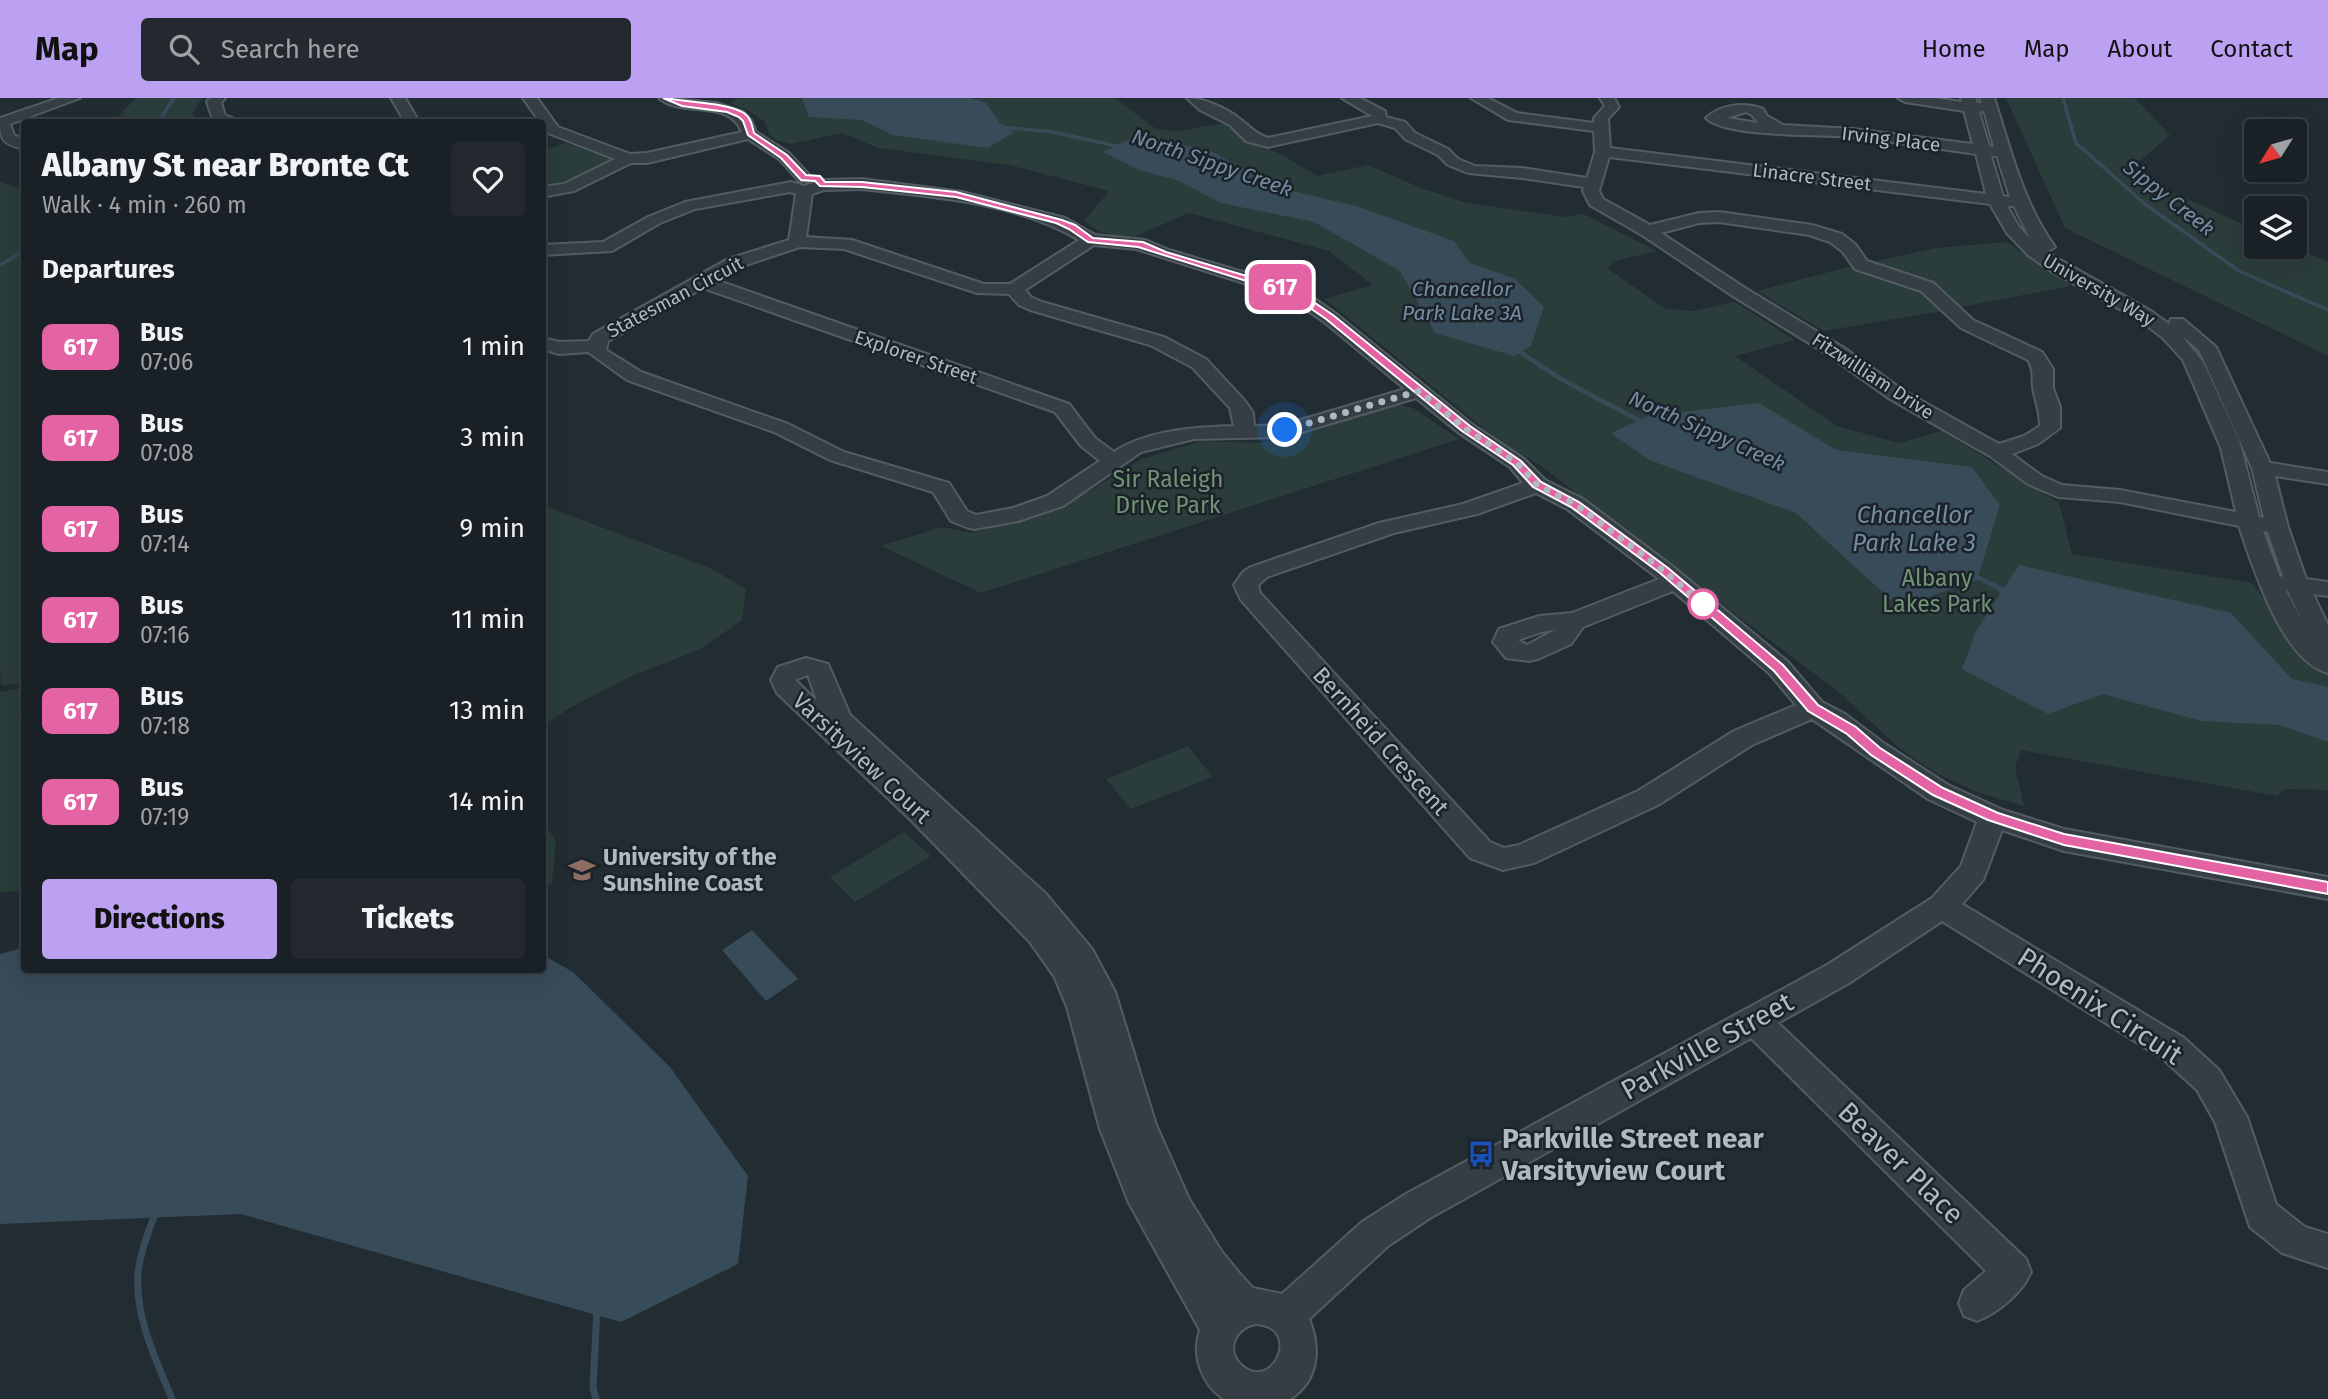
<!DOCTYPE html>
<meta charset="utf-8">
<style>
body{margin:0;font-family:"Fira Sans",sans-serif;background:#23292e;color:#f1f3f6;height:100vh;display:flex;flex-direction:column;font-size:26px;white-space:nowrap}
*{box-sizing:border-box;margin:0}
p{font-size:23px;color:#9fa3a7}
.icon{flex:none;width:38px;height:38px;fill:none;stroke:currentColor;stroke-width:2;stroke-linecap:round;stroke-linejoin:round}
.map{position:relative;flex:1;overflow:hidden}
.side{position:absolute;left:21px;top:21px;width:525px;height:854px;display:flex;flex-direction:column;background:#1a2126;border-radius:7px;box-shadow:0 7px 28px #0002,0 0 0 2px #383e43}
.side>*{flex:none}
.badge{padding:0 14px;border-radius:10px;font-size:24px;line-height:46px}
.needle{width:46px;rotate:233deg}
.fabs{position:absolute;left:2244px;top:21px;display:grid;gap:14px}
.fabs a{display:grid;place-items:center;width:63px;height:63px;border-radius:7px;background:#1a2126;box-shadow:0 7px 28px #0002,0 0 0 2px #383e43;font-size:35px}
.you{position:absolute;width:35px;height:35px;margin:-18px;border:5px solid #fff;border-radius:50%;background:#1a73e8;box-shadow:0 0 0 10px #1a73e833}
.map>.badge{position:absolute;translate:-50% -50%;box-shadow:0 0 0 4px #fff}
h2{padding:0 21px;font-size:26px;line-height:63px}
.round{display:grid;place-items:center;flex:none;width:74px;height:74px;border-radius:7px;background:#23292e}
.overview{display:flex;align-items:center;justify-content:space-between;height:119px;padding:0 21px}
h1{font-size:33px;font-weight:800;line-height:52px}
.cta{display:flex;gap:14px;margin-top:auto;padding:14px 21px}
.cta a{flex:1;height:80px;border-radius:7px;background:#bca0f2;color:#111;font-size:28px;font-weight:800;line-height:80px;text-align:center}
.cta a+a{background:#23292e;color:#f1f3f6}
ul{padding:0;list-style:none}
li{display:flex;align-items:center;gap:21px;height:91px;padding:0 21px}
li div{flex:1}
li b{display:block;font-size:26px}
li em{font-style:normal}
li .badge{min-width:77px;font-weight:700;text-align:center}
header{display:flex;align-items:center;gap:42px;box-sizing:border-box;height:98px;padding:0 35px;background:#bca0f2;color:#111}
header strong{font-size:33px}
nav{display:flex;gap:38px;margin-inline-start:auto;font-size:24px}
.search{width:490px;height:63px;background:#23292e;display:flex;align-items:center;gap:18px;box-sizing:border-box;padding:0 24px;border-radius:7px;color:#9fa3a7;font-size:26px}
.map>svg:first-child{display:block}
.green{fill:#2b3d3a}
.water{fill:#384b58}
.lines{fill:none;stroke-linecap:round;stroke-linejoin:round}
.stream-far3{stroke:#384b58;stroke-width:3.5}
.stream-far2{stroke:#384b58;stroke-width:4.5}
.stream-far1{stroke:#384b58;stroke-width:5}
.stream{stroke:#384b58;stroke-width:7}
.minor-casing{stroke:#525c62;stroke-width:4}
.minor{fill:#353e44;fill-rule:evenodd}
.line{fill:#e463a4;stroke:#fff;stroke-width:2}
.walk{stroke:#afb9c1;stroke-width:7;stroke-dasharray:0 12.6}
.stop-dot{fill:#fff;stroke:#e463a4;stroke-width:3.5}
.labels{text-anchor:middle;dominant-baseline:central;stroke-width:5;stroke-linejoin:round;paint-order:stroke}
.far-street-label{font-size:19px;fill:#afb9c1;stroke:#1b2229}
.far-water-label{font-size:21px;font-style:italic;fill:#748ea1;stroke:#1b2229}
.park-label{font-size:23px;fill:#719474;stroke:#1b2229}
.street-label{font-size:23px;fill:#afb9c1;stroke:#1b2229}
.poi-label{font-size:23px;font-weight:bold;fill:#afb9c1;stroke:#1b2229;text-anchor:start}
.water-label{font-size:24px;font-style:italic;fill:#748ea1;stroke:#1b2229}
.near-street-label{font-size:28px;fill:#afb9c1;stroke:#1b2229}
.near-poi-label{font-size:28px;font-weight:bold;fill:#afb9c1;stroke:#1b2229;text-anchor:start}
</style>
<header>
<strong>Map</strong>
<div class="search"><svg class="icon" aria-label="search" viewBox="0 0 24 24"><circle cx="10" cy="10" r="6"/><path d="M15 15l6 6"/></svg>Search here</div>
<nav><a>Home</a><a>Map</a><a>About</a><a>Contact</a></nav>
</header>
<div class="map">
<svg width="2328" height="1301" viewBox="0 0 2328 1301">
<rect width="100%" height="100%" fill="#222c33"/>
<g class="green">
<path d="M 136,0 L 202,0 L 192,15 L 197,24 L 113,24 Z"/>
<path d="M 738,0 L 1115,0 L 1156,31 L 1178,33 L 1227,25 L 1254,47 L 1281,56 L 1317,78 L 1368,67 L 1421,90 L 1467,105 L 1564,119 L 1584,116 L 1657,153 L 1614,163 L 1608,171 L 1666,211 L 1693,213 L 1735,204 L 1795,242 L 1735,258 L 1837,328 L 1899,345 L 1942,333 L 2059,405 L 2072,456 L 2252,485 L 2302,551 L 2328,555 L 2328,692 L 2285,691 L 2277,698 L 2021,652 L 2015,669 L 2024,708 L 1977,694 L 1938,676 L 1899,650 L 1841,596 L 1537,365 L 1498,342 L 1325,201 L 1373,187 L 1329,153 L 1189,115 L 1136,138 L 1117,138 L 1098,133 L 1084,123 L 1109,93 L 1009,67 L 878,50 L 842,35 L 791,46 L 778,43 L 769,36 L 765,24 L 749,13 L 730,5 Z"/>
<path d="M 2006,0 L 2135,0 L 2170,37 L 2127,74 L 2256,132 L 2256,149 L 2293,149 L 2328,164 L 2328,258 L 2065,130 Z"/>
<path d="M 566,45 L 610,60 L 610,64 L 558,88 L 543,89 L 542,53 Z"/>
<path d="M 0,83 L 24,93 L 24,586 L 1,587 L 0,569 Z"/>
<path d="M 2007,144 L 2071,188 L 1961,209 L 1938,188 L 1872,164 L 1935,150 Z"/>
<path d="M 1848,169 L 1922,192 L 1942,213 L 1824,233 L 1757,193 Z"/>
<path d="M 1397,306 L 1413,310 L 1459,341 L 981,495 L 881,448 L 942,429 L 971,435 L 1049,413 L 1091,392 L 1142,361 L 1203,343 L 1261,345 Z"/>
<path d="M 542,407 L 710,470 L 746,491 L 742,522 L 701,551 L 629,579 L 568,611 L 543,628 Z"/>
<path d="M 23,590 L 24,606 L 17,619 L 24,628 L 24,793 L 0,794 L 0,594 Z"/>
<path d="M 1188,648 L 1213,679 L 1131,711 L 1106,681 Z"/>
<path d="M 542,722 L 556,743 L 552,785 L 543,790 Z"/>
<path d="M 904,734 L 931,758 L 855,804 L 830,779 Z"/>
</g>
<g class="water">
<path d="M 802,0 L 970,0 L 986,5 L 1000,25 L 1014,34 L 988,50 L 893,37 L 861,22 L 809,19 Z"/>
<path d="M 1141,36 L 1213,54 L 1275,89 L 1356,108 L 1454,143 L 1470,165 L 1515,181 L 1544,209 L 1531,248 L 1514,258 L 1435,235 L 1400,173 L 1314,124 L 1221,105 L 1177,82 L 1139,72 L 1103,54 Z"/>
<path d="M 1759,305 L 1836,352 L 1972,369 L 2000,407 L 1977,482 L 1899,509 L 1796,415 L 1649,362 L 1611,335 L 1648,318 Z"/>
<path d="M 2019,467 L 2231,515 L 2292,581 L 2328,589 L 2328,644 L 2280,627 L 2201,623 L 2103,596 L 2048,616 L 1962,571 L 1976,533 Z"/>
<path d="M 752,832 L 798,881 L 766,903 L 722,852 Z"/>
<path d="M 18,851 L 24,851 L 24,872 L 542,872 L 543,857 L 573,874 L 670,969 L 748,1078 L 738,1166 L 621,1224 L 241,1116 L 0,1126 L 0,856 Z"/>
</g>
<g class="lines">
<g class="stream-far3">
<path d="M 2063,0 L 2076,45 L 2145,106 L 2239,173 L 2328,212"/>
<path d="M 158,24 L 174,0"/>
<path d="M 1000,29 L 1053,34 L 1121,49"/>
<path d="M 0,167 L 24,153"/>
</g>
<g class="stream-far2">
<path d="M 1517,252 L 1561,281 L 1642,324"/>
<path d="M 1971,476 L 1999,490"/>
</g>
<path class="stream-far1" d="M 1995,488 L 2006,494"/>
<g class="stream">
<path d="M 156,1113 C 149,1133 140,1154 138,1176 C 135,1219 156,1262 172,1301"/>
<path d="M 596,1301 L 593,1290 L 597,1210"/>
</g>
<g class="minor-casing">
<g id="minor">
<path d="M 59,0 L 80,0 L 10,26 L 14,37 L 24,42 L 24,51 C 2,46 0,42 0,20 Z"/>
<path d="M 225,0 L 221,5 L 225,17 L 235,21 L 237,24 C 214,24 214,26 207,4 L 210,0 Z"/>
<path d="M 391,0 L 405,0 L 419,24 L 405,24 Z"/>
<path d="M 523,0 L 537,0 L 558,29 L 630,56 L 647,55 L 742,34 C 729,0 681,20 659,0 L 716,5 L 743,14 L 751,22 L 756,34 L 789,55 L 812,80 L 809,83 L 799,83 L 779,61 L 748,41 L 647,65 L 631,65 L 574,93 L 542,99 L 542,89 L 564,86 L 615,61 L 548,35 Z"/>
<path d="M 1187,0 C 1204,0 1226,10 1240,21 C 1251,29 1255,36 1268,40 L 1372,18 L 1342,0 L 1360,0 L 1385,13 L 1386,19 L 1405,24 L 1415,35 L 1448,51 L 1458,61 L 1475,68 L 1522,70 L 1587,80 L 1595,54 L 1594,33 L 1508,22 L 1471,0 L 1488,0 L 1517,15 L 1594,25 L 1594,20 L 1605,8 L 1600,0 L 1614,0 L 1619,9 L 1608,21 L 1610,50 L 1986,96 L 1976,56 C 1935,50 1894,44 1853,39 C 1822,36 1726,40 1706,20 C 1721,6 1744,4 1763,11 L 1767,18 L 1783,27 L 1853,31 L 1973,46 L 1964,13 L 1905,4 L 1898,0 L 1933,0 L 1962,4 L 1961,0 L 1975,0 L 1977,5 L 1982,5 L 1980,0 L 1994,0 C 2011,52 2023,105 2055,149 L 2046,154 L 2151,213 L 2169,226 L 2171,221 L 2183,221 L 2216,249 L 2270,365 L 2328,374 L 2328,386 L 2275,378 L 2288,429 L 2306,481 L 2328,484 L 2328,498 L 2313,496 L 2328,527 L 2328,575 C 2282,563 2253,469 2239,428 L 2120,404 L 2058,399 L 2028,386 L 1990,358 L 1890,301 L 1830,258 L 1733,198 L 1642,137 L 1590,107 L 1583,93 L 1584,89 L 1522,80 L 1468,75 L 1448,67 L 1438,57 L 1405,41 L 1395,30 L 1378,25 L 1268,49 L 1246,43 L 1230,27 L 1200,12 ZM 1984,13 L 1985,16 L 1994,49 L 1989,48 L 1979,14 ZM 1746,14 L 1752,17 L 1758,25 L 1727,20 ZM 1991,58 L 1997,58 L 2010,99 L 2003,98 ZM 1609,59 L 1990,106 L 2007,135 L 2028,157 L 2054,175 L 2138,221 L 2163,240 L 2183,262 L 2221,350 L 2236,414 L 2120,392 L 2062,387 L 2042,378 L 2012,356 L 2038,346 L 2060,330 L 2060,309 L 2053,290 L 2053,271 L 2042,254 L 1973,222 L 1933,185 L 1867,163 L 1855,146 L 1842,136 L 1812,127 L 1719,114 L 1699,115 L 1650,127 L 1603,101 L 1599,93 ZM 2007,108 L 2014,108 L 2029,139 L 2019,129 ZM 1719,124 L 1809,137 L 1830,144 L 1843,154 L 1855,171 L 1921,193 L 1961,230 L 2028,262 C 2034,272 2032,278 2033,289 C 2035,303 2040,312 2040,328 L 2024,338 L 1999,346 L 1904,293 L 1844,250 L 1745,190 L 1661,135 L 1699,125 ZM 2182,238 L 2199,252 L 2252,370 L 2264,420 L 2259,419 L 2239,342 L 2203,264 ZM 2263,433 L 2268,434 L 2283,478 L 2280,479 ZM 2286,493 L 2288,493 L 2302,523 Z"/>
<path d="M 862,81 L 962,94 L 1065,120 L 1095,137 L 1145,142 L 1169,152 L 1300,191 L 1335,215 L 1473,327 L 1524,361 L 1545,382 L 1583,401 L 1672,468 L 1788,564 L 1822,604 L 1845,616 L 1885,646 L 1948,687 L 2003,712 L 2064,731 L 2328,779 L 2328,801 L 2064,753 L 2002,732 L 1983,782 L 1962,806 L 2184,940 L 2219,972 L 2247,1019 L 2276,1106 L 2305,1129 L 2328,1136 L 2328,1170 L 2282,1155 L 2250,1129 L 2215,1024 L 2197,992 L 2162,960 L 1942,823 L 1849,885 L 1778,925 L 2026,1161 L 2031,1174 C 2022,1195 1998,1215 1977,1223 L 1964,1218 L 1959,1205 L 1964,1192 L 1986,1173 L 1751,940 L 1430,1120 L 1388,1148 L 1309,1221 C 1321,1250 1319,1283 1290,1301 L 1224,1301 C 1202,1287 1191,1257 1200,1232 L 1129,1105 L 1100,1031 L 1067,909 L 1054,878 L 1030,844 L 912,723 L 777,595 L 771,582 L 778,569 L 806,560 L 828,566 L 850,617 L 1046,796 L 1092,851 L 1115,894 L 1156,1027 L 1189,1101 L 1222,1154 L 1240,1176 L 1253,1190 L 1282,1196 L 1362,1124 L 1406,1096 L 1827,867 L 1932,800 L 1961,768 L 1977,724 L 1928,701 L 1812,621 L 1752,647 L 1658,707 L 1534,765 L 1503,772 L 1470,760 L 1241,502 L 1234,487 L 1243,474 L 1251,469 L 1379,425 L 1463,406 L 1523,385 L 1510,369 L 1459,335 L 1416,300 L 1285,339 L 1194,341 L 1141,354 L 1063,408 L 1018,423 L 974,431 L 966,429 L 951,423 L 933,394 L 830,362 L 774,334 L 627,282 L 588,254 L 559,256 L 542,251 L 542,240 L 560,244 L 589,243 L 593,236 L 728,161 L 789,142 L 796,96 L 790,94 L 695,111 L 660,125 L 612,153 L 542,157 L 542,147 L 603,144 L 648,119 L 685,104 L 791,84 L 804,88 L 823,82 ZM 862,91 C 934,99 1016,104 1079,142 L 1010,186 L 984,186 L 852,142 L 806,139 L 812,96 L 824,92 ZM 1094,147 L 1136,151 L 1288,199 L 1323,223 L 1405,291 L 1284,327 L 1254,328 L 1253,315 L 1245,303 L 1206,261 L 1164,239 L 1042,204 L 1031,199 L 1025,192 ZM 800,149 L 844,151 L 977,195 L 1009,196 L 1019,207 L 1030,212 L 1150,247 L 1192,269 L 1230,310 L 1234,328 C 1195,329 1147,332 1114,354 L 1095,340 L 1069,306 L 716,182 L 740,169 ZM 703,190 L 1055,314 L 1081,348 L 1100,363 L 1047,398 L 1013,410 L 976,417 L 967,413 L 949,385 L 844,354 L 788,326 L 641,274 L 606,252 L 608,243 ZM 1536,395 L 1567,411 L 1659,481 L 1572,515 L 1539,518 L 1499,531 L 1493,544 L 1506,560 L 1529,563 L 1538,561 L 1571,546 L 1583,529 L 1673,493 L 1770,576 L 1796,607 L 1734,633 L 1638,693 L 1519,747 L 1504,750 L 1490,744 L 1260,495 L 1258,487 L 1267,479 L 1394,435 L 1477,416 ZM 1555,532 L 1527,547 L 1518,542 L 1542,534 ZM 808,577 L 817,603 L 795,582 ZM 1257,1226 C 1304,1230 1271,1297 1240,1266 C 1225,1250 1237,1228 1257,1226 Z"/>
</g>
</g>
<use href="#minor" class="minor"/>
</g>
<path class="line" d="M 663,0 L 666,0 C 689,5 725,4 744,15 C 751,20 752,27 754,35 L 787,57 L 806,77 L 820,78 L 825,84 L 862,84 L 956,94 L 1062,122 L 1075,127 L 1093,140 L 1143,144 L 1166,154 L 1297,193 L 1333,217 L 1470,328 L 1521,363 L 1541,384 L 1579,404 L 1668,470 L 1783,567 L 1818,607 L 1856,629 L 1880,650 L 1943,690 L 1998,715 L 2064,736 L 2328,784 L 2328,796 L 2064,747 L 1988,722 L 1933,697 L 1871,657 L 1847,636 L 1808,613 L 1774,573 L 1660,475 L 1571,409 L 1533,389 L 1513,367 L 1462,333 L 1326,221 L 1291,197 L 1138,149 L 1088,144 L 1069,131 L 1056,125 L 956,99 L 862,89 L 820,88 L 815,83 L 801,82 L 781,60 L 748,37 L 743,23 L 739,19 L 727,14 L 682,8 Z"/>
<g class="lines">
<path class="walk" d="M 1285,332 L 1419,293 L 1466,331 L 1517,365 L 1537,387 L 1575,406 L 1655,466 L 1703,506"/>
</g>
<defs>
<g id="university-bare" transform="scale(2.1)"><path d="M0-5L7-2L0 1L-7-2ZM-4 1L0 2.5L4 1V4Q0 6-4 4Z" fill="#8d6e63" stroke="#1b2229" stroke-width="2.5" paint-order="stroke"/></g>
<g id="bus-bare" transform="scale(2.1)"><path d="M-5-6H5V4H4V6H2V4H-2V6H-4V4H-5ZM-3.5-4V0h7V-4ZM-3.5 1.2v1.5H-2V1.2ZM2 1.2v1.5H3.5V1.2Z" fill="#1a4fb4" stroke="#1b2229" stroke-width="2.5" paint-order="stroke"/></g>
</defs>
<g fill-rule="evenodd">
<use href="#university-bare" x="582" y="772"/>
<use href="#bus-bare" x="1481" y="1056"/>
</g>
<circle class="stop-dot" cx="1703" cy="506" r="14"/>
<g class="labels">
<g class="far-street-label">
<text transform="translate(1891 41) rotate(7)">Irving Place</text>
<text transform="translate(1812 79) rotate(7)">Linacre Street</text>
<text transform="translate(2099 192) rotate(30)">University Way</text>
<text transform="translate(675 199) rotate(-28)">Statesman Circuit</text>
<text transform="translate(916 259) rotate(19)">Explorer Street</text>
<text transform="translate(1873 278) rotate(33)">Fitzwilliam Drive</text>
</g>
<g class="far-water-label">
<text transform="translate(1212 65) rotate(19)">North Sippy Creek</text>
<text transform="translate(2169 100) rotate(38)">Sippy Creek</text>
<text x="1462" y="191">Chancellor<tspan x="1462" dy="24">Park Lake 3A</tspan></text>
<text transform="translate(1707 333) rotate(24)">North Sippy Creek</text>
</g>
<g class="park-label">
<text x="1168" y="381">Sir Raleigh<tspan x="1168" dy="26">Drive Park</tspan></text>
<text x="1937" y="480">Albany<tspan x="1937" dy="26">Lakes Park</tspan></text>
</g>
<g class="street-label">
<text transform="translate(1381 643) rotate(48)">Bernheid Crescent</text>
<text transform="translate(862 660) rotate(43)">Varsityview Court</text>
</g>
<g class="poi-label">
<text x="603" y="759">University of the<tspan x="603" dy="26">Sunshine Coast</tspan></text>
</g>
<g class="water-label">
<text x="1914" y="417">Chancellor<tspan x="1914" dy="28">Park Lake 3</tspan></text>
</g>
<g class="near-street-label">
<text transform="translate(2100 908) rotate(33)">Phoenix Circuit</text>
<text transform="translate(1707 948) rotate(-29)">Parkville Street</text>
<text transform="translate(1901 1065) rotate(44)">Beaver Place</text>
</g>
<g class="near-poi-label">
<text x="1502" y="1040">Parkville Street near<tspan x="1502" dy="32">Varsityview Court</tspan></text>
</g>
</g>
</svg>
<div class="fabs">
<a><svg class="needle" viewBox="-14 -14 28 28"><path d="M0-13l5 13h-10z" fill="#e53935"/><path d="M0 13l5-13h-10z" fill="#9fa3a7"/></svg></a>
<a><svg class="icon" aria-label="layers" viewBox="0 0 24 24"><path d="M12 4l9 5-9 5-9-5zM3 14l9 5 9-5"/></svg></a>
</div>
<div class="you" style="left:1285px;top:332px"></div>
<b class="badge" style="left:1280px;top:189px;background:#e463a4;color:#fff">617</b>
<section class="side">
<div class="overview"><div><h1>Albany St near Bronte Ct</h1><p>Walk · 4 min · 260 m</p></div><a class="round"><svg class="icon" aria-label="heart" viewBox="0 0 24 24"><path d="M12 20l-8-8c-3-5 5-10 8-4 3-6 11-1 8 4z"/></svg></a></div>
<h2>Departures</h2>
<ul>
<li><span class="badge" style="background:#e463a4;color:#fff">617</span><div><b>Bus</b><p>07:06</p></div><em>1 min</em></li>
<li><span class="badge" style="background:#e463a4;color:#fff">617</span><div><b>Bus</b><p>07:08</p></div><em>3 min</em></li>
<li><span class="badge" style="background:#e463a4;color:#fff">617</span><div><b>Bus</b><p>07:14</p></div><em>9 min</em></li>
<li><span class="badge" style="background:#e463a4;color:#fff">617</span><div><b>Bus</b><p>07:16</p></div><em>11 min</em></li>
<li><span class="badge" style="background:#e463a4;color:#fff">617</span><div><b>Bus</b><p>07:18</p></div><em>13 min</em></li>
<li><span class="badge" style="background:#e463a4;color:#fff">617</span><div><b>Bus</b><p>07:19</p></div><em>14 min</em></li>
</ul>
<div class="cta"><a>Directions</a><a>Tickets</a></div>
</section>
</div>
